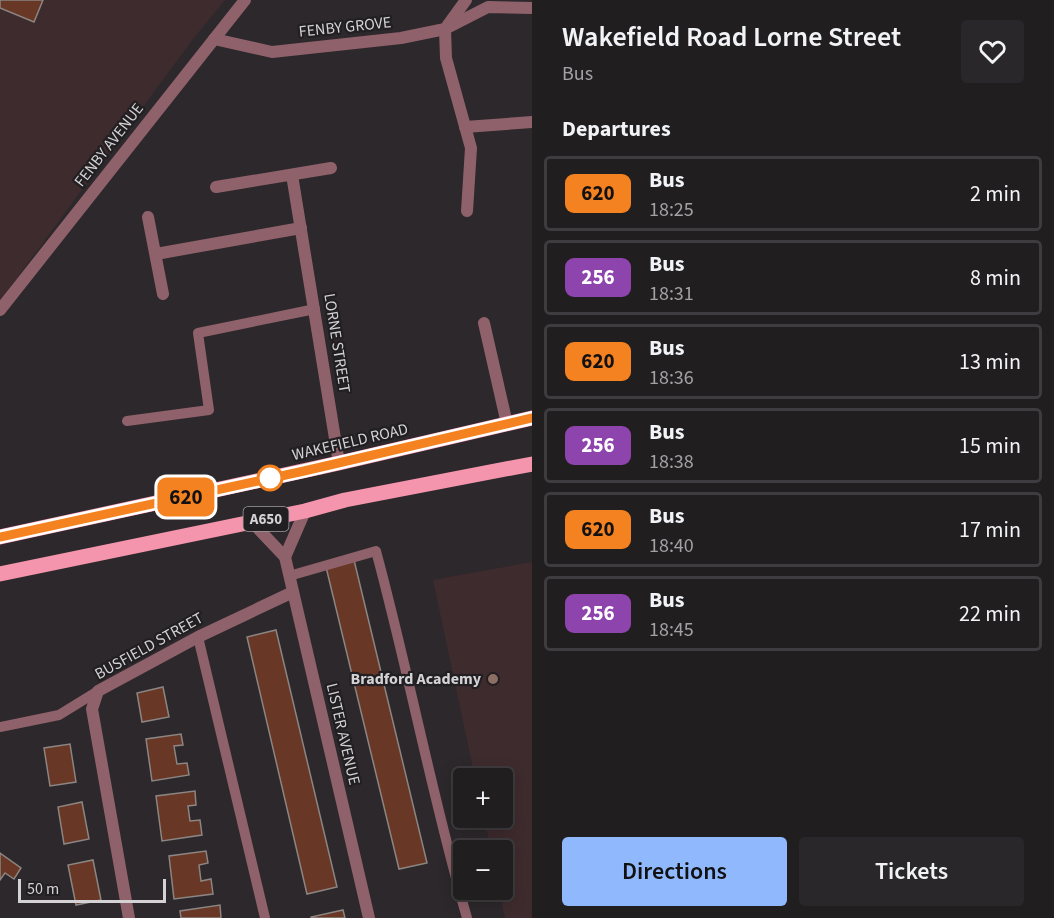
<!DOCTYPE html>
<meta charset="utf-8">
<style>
body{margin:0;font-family:"Source Sans 3",sans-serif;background:#292729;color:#f1f3f6;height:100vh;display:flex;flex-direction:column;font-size:22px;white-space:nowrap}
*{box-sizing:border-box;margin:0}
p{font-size:20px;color:#a2a2a5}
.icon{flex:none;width:33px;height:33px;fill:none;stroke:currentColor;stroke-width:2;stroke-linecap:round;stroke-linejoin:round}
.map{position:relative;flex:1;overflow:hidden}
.sheet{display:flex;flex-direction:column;background:#211e20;width:522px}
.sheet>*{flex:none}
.badge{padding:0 12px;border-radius:9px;font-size:21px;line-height:39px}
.buttons{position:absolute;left:453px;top:768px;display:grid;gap:12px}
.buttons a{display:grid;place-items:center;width:60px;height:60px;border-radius:6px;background:#211e20;box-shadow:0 3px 15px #0003,0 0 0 2px #3e3c3e;font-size:30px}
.scale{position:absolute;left:18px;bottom:15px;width:148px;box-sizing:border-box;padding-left:6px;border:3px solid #d4d2d4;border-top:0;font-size:16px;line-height:21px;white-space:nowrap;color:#d4d2d4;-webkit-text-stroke:4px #221f22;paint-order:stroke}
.map>.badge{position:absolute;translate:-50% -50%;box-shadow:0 0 0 3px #fff}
h2{padding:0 30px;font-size:22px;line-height:54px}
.round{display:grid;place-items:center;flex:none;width:63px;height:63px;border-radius:6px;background:#292729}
.summary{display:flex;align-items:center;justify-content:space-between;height:102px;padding:0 30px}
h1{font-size:28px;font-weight:600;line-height:45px}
.action{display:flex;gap:12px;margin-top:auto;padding:12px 30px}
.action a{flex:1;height:69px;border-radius:6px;background:#8fb8fd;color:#111;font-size:24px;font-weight:600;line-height:69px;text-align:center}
.action a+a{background:#292729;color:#f1f3f6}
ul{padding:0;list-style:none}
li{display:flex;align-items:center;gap:18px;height:75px;margin:0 12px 9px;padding:0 18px;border:3px solid #3e3c3e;border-radius:6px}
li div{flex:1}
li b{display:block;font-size:22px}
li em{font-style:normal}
li .badge{min-width:66px;font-weight:700;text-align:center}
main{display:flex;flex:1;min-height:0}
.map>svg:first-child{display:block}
.education{fill:#3e2b2e}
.building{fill:#693725;stroke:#8b8583;stroke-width:1.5}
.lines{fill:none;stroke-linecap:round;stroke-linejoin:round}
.lane{stroke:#8f616b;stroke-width:10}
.street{stroke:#8f616b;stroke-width:12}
.primary{stroke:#f495ad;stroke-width:15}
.line-casing{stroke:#fff;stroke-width:14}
.line{stroke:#f58220;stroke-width:9}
.stop-dot{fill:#fff;stroke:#f58220;stroke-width:3}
.education-dot{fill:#8d6e63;stroke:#221f22;stroke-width:2}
.labels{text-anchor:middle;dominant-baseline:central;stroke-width:4.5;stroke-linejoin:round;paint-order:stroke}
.shield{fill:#221f22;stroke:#9f9c9f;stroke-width:1.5}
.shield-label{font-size:15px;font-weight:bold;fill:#d4d2d4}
.street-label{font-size:16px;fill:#d4d2d4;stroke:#221f22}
.poi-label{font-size:16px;font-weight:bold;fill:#d4d2d4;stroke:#221f22;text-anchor:end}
</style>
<main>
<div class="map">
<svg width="532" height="918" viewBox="0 0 532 918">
<rect width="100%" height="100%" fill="#2c282b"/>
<g class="education">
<path d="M 0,0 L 225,0 L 193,39 L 0,301 Z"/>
<path d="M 532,562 L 532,918 L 505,918 L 499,890 L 502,890 L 502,850 L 491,850 L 484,818 L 502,818 L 502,778 L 475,778 L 433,580 Z"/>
</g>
<g class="building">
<path d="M 0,0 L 43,0 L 34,22 L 0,8 Z"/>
<path d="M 354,560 L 427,863 L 399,869 L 326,567 Z"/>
<path d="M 276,630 L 337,887 L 307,894 L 247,637 Z"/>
<path d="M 163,687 L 169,717 L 142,722 L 137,693 Z"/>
<path d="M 181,734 L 183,745 L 174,746 L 177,764 L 187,763 L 189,775 L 152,781 L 146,739 Z"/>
<path d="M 70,744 L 76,782 L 50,786 L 44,748 Z"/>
<path d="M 195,791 L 196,805 L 188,806 L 190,821 L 200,820 L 202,835 L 162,841 L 156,796 Z"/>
<path d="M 82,802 L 89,839 L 64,844 L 58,807 Z"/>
<path d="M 206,851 L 208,863 L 199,865 L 201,881 L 211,879 L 213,894 L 174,899 L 169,856 Z"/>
<path d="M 0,853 L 21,868 L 14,879 L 5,873 L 0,880 Z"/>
<path d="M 93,860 L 101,900 L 76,905 L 68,865 Z"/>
<path d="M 220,905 L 221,918 L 181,918 L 180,911 Z"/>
<path d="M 343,910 L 345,918 L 311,918 L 311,917 Z"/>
</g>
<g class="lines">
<g class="lane">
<path d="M 127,421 L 209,410 L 198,333 L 315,309"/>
<path d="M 289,576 L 376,551 C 409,673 432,797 467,918"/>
<path d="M 198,637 L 265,918"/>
<path d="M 0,727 L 59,715 L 98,691"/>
</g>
<g class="street">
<path d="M 214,39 L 272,52 L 401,38 L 445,29 L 466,0"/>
<path d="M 465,127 L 532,122"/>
<path d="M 292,175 L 339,463"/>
<path d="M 216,187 L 331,168"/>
<path d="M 467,211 L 471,148 L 446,58 L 445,29 L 488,7 L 532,8"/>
<path d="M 148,217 L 163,294"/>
<path d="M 156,254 L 301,228"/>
<path d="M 0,310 L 245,0"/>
<path d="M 484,323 L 507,424"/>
<path d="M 251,521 L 285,557 L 369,918"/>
<path d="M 285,557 L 305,511"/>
<path d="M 129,918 L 92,709 L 98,691 L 198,637 L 293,592"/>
</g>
<g class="primary">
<path d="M 0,537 L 339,463 L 532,418"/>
<path d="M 0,574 L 305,511 L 345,500 L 532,464"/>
</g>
</g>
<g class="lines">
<g class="line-casing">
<path id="line" d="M 0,537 L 304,471 L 532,418"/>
</g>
<use href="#line" class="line"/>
</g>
<circle class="stop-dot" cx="270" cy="478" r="12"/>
<circle class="education-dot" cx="493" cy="679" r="6"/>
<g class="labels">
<rect class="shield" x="243.5" y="507" width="45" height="24" rx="4.5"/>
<g class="shield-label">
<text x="266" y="519">A650</text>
</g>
<g class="street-label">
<text transform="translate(345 27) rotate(-6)">FENBY GROVE</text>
<text transform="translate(109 145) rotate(-52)">FENBY AVENUE</text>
<text transform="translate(337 343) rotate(81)">LORNE STREET</text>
<text transform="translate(350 442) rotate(-13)">WAKEFIELD ROAD</text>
<text transform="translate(149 646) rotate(-29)">BUSFIELD STREET</text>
<text transform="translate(343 734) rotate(77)">LISTER AVENUE</text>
</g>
<g class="poi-label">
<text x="481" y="679">Bradford Academy</text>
</g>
</g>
</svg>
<div class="buttons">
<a>+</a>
<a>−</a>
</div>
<div class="scale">50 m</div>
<b class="badge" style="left:186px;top:497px;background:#f58220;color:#111">620</b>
</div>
<section class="sheet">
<div class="summary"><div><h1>Wakefield Road Lorne Street</h1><p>Bus</p></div><a class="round"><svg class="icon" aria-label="heart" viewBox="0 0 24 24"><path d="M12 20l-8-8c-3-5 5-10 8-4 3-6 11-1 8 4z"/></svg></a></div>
<h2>Departures</h2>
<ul>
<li><span class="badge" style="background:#f58220;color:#111">620</span><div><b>Bus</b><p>18:25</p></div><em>2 min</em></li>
<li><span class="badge" style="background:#8e44ad;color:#fff">256</span><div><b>Bus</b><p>18:31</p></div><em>8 min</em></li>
<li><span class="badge" style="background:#f58220;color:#111">620</span><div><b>Bus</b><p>18:36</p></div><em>13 min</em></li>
<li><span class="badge" style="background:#8e44ad;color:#fff">256</span><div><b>Bus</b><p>18:38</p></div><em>15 min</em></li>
<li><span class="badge" style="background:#f58220;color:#111">620</span><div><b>Bus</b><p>18:40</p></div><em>17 min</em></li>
<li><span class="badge" style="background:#8e44ad;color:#fff">256</span><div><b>Bus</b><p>18:45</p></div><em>22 min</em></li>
</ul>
<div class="action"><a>Directions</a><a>Tickets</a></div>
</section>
</main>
